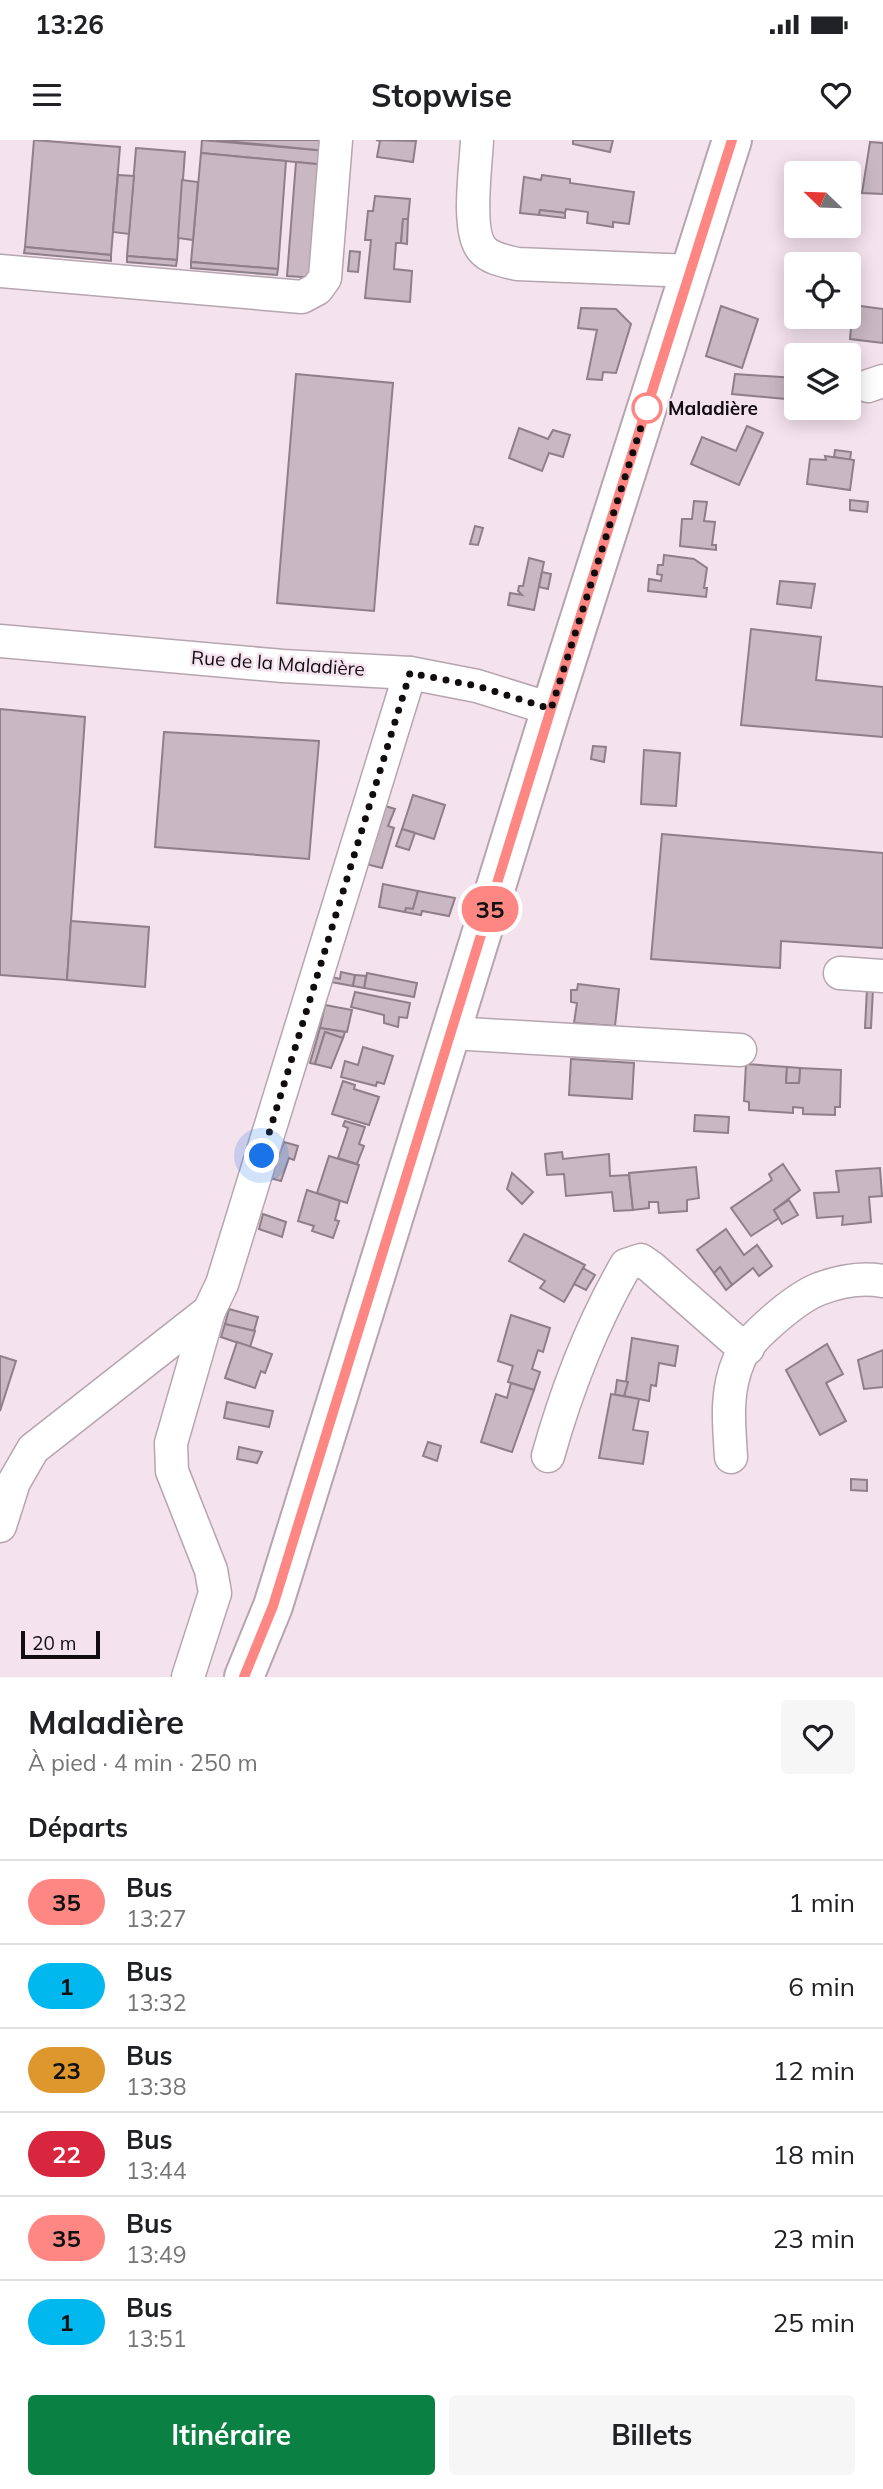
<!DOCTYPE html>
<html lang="fr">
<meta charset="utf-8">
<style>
body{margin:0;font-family:Mulish,sans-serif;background:#f6f6f6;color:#202124;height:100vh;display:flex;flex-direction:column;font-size:26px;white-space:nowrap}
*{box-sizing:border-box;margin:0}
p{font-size:23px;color:#757577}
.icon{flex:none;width:38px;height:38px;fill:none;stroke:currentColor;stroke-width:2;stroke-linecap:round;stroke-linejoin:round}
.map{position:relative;height:1537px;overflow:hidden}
.details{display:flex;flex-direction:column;background:#fff;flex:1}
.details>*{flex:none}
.badge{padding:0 14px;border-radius:23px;font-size:24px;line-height:46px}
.needle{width:46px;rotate:293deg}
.tools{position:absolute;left:784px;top:21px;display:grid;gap:14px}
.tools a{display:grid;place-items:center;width:77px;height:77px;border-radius:7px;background:#fff;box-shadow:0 4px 18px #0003;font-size:35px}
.scale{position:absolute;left:21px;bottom:18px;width:79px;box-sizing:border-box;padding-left:7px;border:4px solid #110c0f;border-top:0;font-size:19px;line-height:24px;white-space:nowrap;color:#110c0f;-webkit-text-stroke:5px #f4e2ed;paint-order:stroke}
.you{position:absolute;width:35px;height:35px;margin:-18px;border:5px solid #fff;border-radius:50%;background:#1a73e8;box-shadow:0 0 0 10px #1a73e833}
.map>.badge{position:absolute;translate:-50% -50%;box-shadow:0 0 0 4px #fff}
h2{padding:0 28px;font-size:26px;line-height:63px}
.round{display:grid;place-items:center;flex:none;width:74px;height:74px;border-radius:7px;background:#f6f6f6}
.overview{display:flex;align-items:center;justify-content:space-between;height:119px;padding:0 28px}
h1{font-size:33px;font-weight:700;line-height:52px}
.action{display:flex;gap:14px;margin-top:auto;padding:14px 28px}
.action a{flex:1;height:80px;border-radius:7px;background:#0b8043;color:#fff;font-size:28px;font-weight:700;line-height:80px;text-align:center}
.action a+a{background:#f6f6f6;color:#202124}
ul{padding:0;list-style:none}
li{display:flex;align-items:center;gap:21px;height:84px;padding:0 28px;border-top:2px solid #e0e0e0}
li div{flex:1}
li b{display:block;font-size:26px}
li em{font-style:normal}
li .badge{min-width:77px;font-weight:700;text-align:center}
.status{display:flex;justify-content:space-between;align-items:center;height:49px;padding:0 35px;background:#fff;direction:ltr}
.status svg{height:19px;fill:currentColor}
header{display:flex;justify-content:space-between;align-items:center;height:91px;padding:0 28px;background:#fff;font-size:32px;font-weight:700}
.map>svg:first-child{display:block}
.building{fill:#c9b8c2;stroke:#8f7f88;stroke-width:2}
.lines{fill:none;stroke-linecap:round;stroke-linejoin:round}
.minor-casing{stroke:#b6a5af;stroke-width:35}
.major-casing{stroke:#b6a5af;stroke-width:42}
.minor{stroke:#fff;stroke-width:32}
.major{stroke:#fff;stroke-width:38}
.line-casing{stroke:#fff;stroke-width:16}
.line{stroke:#fe8784;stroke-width:10}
.walk{stroke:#110c0f;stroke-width:7;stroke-dasharray:0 12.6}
.stop-dot{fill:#fff;stroke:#fe8784;stroke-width:3.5}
.labels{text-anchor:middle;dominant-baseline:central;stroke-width:5;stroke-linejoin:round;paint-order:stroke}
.stop-label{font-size:19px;font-weight:bold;fill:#110c0f;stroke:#f4e2ed;text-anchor:start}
.street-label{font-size:19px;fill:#110c0f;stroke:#f4e2ed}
</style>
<div class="status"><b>13:26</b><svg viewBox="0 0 49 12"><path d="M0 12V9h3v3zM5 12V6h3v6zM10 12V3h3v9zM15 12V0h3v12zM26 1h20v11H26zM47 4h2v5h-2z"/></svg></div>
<header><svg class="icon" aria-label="menu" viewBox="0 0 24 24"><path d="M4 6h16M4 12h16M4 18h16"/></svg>Stopwise<svg class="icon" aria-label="heart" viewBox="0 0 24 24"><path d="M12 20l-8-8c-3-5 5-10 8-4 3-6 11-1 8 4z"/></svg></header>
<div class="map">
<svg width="883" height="1537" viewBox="0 0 883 1537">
<rect width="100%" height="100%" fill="#f4e2ed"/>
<g class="building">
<path d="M 34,0 L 120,7 L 111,115 L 25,107 Z"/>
<path d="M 202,0 L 327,11 L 326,25 L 201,13 Z"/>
<path d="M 216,0 L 328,0 L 327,11 Z"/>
<path d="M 376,0 L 416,1 L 413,22 L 377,17 L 380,1 Z"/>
<path d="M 573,0 L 613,0 L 610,12 L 573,4 Z"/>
<path d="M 870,2 L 883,3 L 883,54 L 862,53 Z"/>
<path d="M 136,8 L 185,12 L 177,120 L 127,116 Z"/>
<path d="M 201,13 L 286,21 L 278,129 L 191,122 Z"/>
<path d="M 296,22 L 326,25 L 317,138 L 287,136 Z"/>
<path d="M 118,35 L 134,36 L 129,94 L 113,92 Z"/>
<path d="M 542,35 L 570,39 L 570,43 L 634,52 L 629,84 L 613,82 L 613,87 L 587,83 L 588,72 L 566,69 L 565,73 L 540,70 L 539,75 L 520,73 L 524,37 L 541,40 Z"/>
<path d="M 182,40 L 198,42 L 193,100 L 178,98 Z"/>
<path d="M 375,56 L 410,59 L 408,79 L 403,79 L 401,103 L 396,103 L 394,129 L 412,131 L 410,162 L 365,158 L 371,100 L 365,100 L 368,71 L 373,71 Z"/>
<path d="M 540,70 L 565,73 L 565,78 L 539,75 Z"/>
<path d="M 403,79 L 408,79 L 407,104 L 401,103 Z"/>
<path d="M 25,107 L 111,115 L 111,121 L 24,113 Z"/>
<path d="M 350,111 L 360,112 L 358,132 L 348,131 Z"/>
<path d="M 127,116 L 177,120 L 176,126 L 127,122 Z"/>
<path d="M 191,122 L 278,129 L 277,135 L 191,128 Z"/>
<path d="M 853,165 L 883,169 L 883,203 L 850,199 Z"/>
<path d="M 721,166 L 758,179 L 742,228 L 706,216 Z"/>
<path d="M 581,168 L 616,169 L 631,184 L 616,233 L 603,232 L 602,240 L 587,239 L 597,190 L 578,188 Z"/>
<path d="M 296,234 L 393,243 L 374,471 L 277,463 Z"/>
<path d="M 735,234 L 796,238 L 796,260 L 732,254 Z"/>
<path d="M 747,286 L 763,293 L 739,345 L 691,324 L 702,297 L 736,311 Z"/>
<path d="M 519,288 L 548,299 L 553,290 L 570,295 L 563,317 L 549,313 L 542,331 L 509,318 Z"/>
<path d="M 835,310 L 851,312 L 850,320 L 834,317 Z"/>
<path d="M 825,316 L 854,320 L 850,350 L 807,344 L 810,319 L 826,320 Z"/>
<path d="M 850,360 L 868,362 L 867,372 L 850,370 Z"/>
<path d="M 694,361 L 707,362 L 704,381 L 715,382 L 712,405 L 716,405 L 716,410 L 680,406 L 682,379 L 692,379 Z"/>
<path d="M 475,386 L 483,388 L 478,405 L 470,404 Z"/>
<path d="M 664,415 L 694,419 L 707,428 L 704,448 L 707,448 L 706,457 L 648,451 L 649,439 L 661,441 L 662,435 L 657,434 L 658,425 L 663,425 Z"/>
<path d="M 529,418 L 544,422 L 534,470 L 508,465 L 510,453 L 522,455 L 518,451 L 519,446 L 523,446 Z"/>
<path d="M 542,432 L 551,434 L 548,449 L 539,447 Z"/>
<path d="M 780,441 L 815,444 L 811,468 L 777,464 Z"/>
<path d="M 751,489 L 821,497 L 816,540 L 883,547 L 883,597 L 741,585 Z"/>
<path d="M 0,569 L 85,577 L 67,840 L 0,835 Z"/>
<path d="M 164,592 L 319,601 L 309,719 L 155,707 Z"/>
<path d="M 593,606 L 606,607 L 604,622 L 591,619 Z"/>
<path d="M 644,610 L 680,613 L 676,666 L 641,664 Z"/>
<path d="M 413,655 L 445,665 L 434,699 L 402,689 Z"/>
<path d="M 385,666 L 395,669 L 388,686 L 394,688 L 382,728 L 366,724 Z"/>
<path d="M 402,689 L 415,693 L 409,710 L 396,706 Z"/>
<path d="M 662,694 L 883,713 L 883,808 L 781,801 L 780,828 L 651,819 Z"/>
<path d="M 383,744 L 418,751 L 413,769 L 406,768 L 405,772 L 379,767 Z"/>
<path d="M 418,751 L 455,758 L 449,776 L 422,771 L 421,775 L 405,772 L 406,768 L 413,769 Z"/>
<path d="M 71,781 L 149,787 L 145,847 L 67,840 Z"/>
<path d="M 341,832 L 355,835 L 353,846 L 331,842 L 332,837 L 340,839 Z"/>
<path d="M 367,833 L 417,843 L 414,857 L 364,848 Z"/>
<path d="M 355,835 L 366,836 L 364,848 L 353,846 Z"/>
<path d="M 578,844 L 619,849 L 615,886 L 574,883 L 577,863 L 571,862 L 571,850 L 577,850 Z"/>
<path d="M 867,848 L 873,849 L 871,888 L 865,888 Z"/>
<path d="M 355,852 L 410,863 L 407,878 L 399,877 L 398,887 L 384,883 L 384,875 L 351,867 Z"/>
<path d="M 325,865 L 352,870 L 347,892 L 320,888 Z"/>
<path d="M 320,888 L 345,892 L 343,898 L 325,892 L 315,924 L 310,923 Z"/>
<path d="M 325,892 L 343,898 L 331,928 L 315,924 Z"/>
<path d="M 363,907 L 393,916 L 384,944 L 377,942 L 376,946 L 341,937 L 345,921 L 358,925 Z"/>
<path d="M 571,919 L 634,923 L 632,959 L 569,955 Z"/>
<path d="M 746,924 L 787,927 L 786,943 L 799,943 L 800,928 L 841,930 L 840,967 L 835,967 L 835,975 L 803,974 L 803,968 L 793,967 L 793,973 L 749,970 L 749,962 L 744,961 Z"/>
<path d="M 787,927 L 800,928 L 799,943 L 786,943 Z"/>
<path d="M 343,941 L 355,945 L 354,949 L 379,957 L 369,985 L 332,974 Z"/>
<path d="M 695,975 L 729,977 L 728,993 L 694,991 Z"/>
<path d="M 345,981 L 365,987 L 359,1004 L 364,1006 L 357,1024 L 338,1018 L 348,988 L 343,986 Z"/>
<path d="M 284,1002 L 298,1006 L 294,1020 L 289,1018 L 281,1041 L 270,1038 Z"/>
<path d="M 562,1012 L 563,1019 L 609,1014 L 610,1036 L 629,1035 L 633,1070 L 614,1071 L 612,1052 L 566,1056 L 564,1034 L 547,1035 L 545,1014 Z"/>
<path d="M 329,1016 L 359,1025 L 347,1063 L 317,1053 Z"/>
<path d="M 783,1024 L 800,1050 L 774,1070 L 779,1078 L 751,1096 L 731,1068 L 772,1040 L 769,1034 Z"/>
<path d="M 696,1027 L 699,1058 L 687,1060 L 687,1071 L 659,1073 L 658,1062 L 649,1062 L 649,1068 L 633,1070 L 629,1033 Z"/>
<path d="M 880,1028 L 882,1056 L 869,1057 L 871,1082 L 842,1085 L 843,1076 L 817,1078 L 814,1053 L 839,1052 L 836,1031 Z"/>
<path d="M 512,1033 L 533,1052 L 522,1064 L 507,1049 Z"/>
<path d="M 307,1050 L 340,1061 L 335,1080 L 339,1081 L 333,1098 L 312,1091 L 314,1086 L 298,1081 Z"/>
<path d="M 789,1060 L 798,1075 L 782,1084 L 774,1070 Z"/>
<path d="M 263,1074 L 286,1082 L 282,1097 L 259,1089 Z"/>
<path d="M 726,1089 L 744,1115 L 757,1105 L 772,1126 L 759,1136 L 753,1128 L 732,1145 L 720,1127 L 714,1133 L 697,1110 Z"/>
<path d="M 524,1094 L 585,1125 L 564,1162 L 540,1148 L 545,1141 L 509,1121 Z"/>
<path d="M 720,1127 L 732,1145 L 726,1150 L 714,1133 Z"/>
<path d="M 583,1128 L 595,1135 L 586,1150 L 574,1144 Z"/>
<path d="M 229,1169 L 258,1177 L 254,1191 L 225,1184 Z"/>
<path d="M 511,1175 L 550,1188 L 543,1212 L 538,1210 L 532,1229 L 540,1232 L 534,1250 L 508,1242 L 513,1226 L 498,1221 Z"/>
<path d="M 225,1184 L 255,1191 L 250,1207 L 221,1197 Z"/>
<path d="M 632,1198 L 678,1206 L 675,1226 L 659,1223 L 656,1246 L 651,1245 L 649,1261 L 624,1256 Z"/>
<path d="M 237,1202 L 272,1214 L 265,1233 L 261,1231 L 255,1248 L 225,1238 Z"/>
<path d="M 827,1204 L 843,1234 L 826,1243 L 846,1281 L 820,1295 L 786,1230 Z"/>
<path d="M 883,1210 L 883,1247 L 864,1249 L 858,1220 Z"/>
<path d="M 0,1216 L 16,1221 L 0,1271 Z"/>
<path d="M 617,1240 L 628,1242 L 624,1256 L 615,1255 Z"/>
<path d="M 511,1243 L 534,1250 L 512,1312 L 481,1302 L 496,1254 L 507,1258 Z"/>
<path d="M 611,1254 L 639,1259 L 633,1290 L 648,1292 L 643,1324 L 599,1318 Z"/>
<path d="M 227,1262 L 273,1271 L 269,1287 L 224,1278 Z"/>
<path d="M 428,1302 L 441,1306 L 437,1321 L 423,1316 Z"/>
<path d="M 239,1307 L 262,1312 L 257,1323 L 237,1319 Z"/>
<path d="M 851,1339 L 867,1340 L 867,1351 L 851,1350 Z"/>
</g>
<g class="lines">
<g class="minor-casing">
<g id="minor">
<path d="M 477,0 C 476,26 466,90 482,109 C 490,119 505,121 517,124 L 691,131"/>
<path d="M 0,131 L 302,157 L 317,149 L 325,138 L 336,0"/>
<path d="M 868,246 L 883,241"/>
<path d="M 0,501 L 283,526 L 410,533 L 477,546 L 551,569"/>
<path d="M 840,833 L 883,836"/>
<path d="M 451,893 L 740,910"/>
<path d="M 548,1316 C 567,1248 591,1186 626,1125 L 641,1120 L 651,1127 L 733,1199 L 748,1208"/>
<path d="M 731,1317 C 729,1284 725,1252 739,1220 C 748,1198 796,1158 819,1149 C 840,1141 861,1137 883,1141"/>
<path d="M 0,1386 L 14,1342 L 33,1309 L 209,1171 L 222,1144 L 410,533"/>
<path d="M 188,1537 L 215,1453 L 211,1430 L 172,1331 L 171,1303 L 209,1171"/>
</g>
</g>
<g class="major-casing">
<path id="major" d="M 244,1537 L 273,1466 L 551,569 L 732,0"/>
</g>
<use href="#minor" class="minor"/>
<use href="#major" class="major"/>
</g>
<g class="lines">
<g class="line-casing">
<path id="line" d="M 244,1537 L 273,1466 L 551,569 L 732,0"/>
</g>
<use href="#line" class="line"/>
<path class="walk" d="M 262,1016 L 410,533 L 477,546 L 551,569 L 650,259 L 647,268"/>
</g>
<circle class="stop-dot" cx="647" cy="268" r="14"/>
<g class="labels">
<g class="stop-label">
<text x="668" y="268">Maladière</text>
</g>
<g class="street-label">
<text transform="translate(278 523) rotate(4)">Rue de la Maladière</text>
</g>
</g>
</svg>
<div class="tools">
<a><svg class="needle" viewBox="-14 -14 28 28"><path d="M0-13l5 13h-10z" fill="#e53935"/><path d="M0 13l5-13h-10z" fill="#757577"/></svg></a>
<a><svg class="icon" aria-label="locate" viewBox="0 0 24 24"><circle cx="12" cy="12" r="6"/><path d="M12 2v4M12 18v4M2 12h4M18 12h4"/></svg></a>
<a><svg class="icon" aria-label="layers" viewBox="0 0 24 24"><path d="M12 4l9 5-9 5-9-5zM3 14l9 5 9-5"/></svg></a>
</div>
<div class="scale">20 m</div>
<div class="you" style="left:262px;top:1016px"></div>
<b class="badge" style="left:490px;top:769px;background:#fe8784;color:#111">35</b>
</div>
<section class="details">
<div class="overview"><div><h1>Maladière</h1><p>À pied · 4 min · 250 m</p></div><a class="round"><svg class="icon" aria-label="heart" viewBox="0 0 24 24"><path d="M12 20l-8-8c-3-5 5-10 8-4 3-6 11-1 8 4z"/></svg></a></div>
<h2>Départs</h2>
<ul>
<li><span class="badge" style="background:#fe8784;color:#111">35</span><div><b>Bus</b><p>13:27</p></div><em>1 min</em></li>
<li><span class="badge" style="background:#00b8ed;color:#111">1</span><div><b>Bus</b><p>13:32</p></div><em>6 min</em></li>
<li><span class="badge" style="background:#dd972d;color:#111">23</span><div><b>Bus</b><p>13:38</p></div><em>12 min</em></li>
<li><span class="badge" style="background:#d7263d;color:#fff">22</span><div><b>Bus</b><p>13:44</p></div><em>18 min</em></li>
<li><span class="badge" style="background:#fe8784;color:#111">35</span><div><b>Bus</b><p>13:49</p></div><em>23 min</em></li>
<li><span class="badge" style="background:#00b8ed;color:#111">1</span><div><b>Bus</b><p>13:51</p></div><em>25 min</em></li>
</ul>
<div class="action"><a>Itinéraire</a><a>Billets</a></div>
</section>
